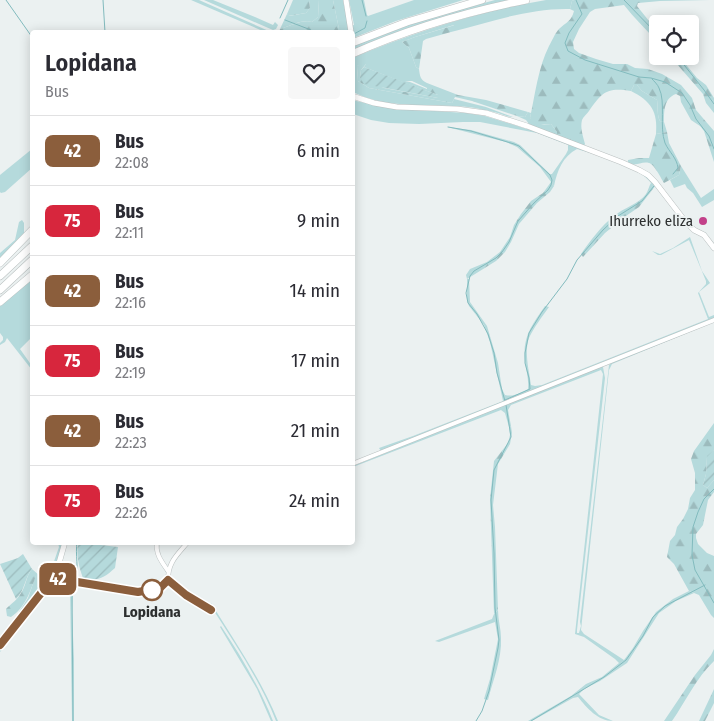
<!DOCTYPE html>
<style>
body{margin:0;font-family:"Fira Sans Condensed",sans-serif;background:#f7f7f7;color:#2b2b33;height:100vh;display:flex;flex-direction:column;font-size:19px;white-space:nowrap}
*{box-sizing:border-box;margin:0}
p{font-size:16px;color:#7c7c81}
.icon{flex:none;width:28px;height:28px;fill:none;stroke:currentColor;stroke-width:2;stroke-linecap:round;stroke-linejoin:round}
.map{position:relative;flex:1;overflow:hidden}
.details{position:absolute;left:30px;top:30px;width:325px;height:515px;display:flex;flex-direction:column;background:#fff;border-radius:5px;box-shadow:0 2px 12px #0003}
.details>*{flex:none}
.badge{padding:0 10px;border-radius:8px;font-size:18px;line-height:32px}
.controls{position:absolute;left:649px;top:15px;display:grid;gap:10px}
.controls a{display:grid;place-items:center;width:50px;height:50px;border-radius:5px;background:#fff;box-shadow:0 2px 12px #0003;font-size:25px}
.map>.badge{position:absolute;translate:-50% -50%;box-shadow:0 0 0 2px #fff}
.round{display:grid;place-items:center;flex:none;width:52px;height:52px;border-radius:5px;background:#f7f7f7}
.summary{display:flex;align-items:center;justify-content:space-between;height:85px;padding:0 15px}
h1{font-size:24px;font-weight:600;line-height:38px}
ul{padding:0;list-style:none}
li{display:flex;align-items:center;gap:15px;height:70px;padding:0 15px;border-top:1px solid #e1e1e2}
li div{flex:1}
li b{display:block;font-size:19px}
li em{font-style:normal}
li .badge{min-width:55px;font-weight:700;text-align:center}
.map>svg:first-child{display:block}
.green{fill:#b5dadc}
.forest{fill:url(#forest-firs)}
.garden{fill:url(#garden-furrows)}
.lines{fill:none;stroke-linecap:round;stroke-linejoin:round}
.stream{stroke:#82bbbe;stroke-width:1}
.minor-casing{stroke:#bac0c0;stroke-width:5}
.tertiary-casing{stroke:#bac0c0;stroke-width:6}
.motorway-casing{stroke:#bac0c0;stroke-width:8}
.minor{stroke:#fff;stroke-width:4}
.tertiary{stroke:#fff;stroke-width:5}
.motorway{stroke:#fff;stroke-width:7}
.line-casing{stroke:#fff;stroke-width:11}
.line{stroke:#8b5e3c;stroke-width:8}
.poi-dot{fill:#c24189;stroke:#ebf1f1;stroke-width:2}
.stop-dot{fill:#fff;stroke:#8b5e3c;stroke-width:2.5}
.labels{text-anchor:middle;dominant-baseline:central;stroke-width:4;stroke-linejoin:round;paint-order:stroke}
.poi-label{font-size:15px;fill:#2c2f2f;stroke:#ebf1f1;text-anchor:end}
.stop-label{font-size:15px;font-weight:bold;fill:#2c2f2f;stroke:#ebf1f1}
</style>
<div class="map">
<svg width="714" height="721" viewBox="0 0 714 721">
<defs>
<pattern id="forest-firs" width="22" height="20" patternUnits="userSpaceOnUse" patternTransform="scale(1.25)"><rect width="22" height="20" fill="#b5dadc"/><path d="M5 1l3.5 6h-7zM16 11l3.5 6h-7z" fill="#9cbbbd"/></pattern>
<pattern id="garden-furrows" width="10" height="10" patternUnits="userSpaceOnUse" patternTransform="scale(1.25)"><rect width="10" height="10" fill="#b5dadc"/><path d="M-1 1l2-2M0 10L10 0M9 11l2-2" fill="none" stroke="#9cbbbd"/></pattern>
</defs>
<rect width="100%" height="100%" fill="#ebf1f1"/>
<g class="green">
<path d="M 191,0 L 199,0 L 271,32 L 265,32 Z"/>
<path d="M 204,0 L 213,0 L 255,17 L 273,25 L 275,22 L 278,25 L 276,29 L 273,30 L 266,27 Z"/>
<path d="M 309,0 L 319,0 L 318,17 L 312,22 C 302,19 290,26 280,29 L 287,14 L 289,16 L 306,13 L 310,8 Z"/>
<path d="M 333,0 L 343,0 L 348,26 L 354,25 L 349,0 L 364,0 L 367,15 L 368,16 L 414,0 L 463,0 L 396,21 L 353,38 L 352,32 L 338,32 L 339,29 Z"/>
<path d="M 495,0 L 508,0 C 455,13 403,28 353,50 L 353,46 L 422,20 Z"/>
<path d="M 546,0 L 574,0 L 572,1 L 570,9 C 530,8 490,22 451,32 L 454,25 L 415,37 L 402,42 L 409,48 L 416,67 L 419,69 C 420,76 420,80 427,83 L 427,88 L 412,81 L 405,81 L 405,83 L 364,67 L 366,64 L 357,66 L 358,81 L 369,88 L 452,103 L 454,99 L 486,107 L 513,117 C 508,117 504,115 498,113 C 488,111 478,108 468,107 C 430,103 388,110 353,92 L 352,58 C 414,32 480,11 546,0 Z"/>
<path d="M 634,85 L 637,85 L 642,91 L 657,100 C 658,107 657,116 660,121 L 664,122 L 667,132 L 656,134 C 658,112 651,101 631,91 Z"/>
<path d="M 352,100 L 388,108 L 466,113 L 485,116 L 527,129 L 537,131 L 631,167 L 648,177 L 653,182 L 651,183 C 639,166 597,155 577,149 C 563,156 557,171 554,186 L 540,167 L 517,147 L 506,142 L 447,127 L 471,130 L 514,142 L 520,145 L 550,174 L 552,174 L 566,154 L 568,150 L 568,145 L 537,133 L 480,122 L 463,122 L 419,124 L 389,123 L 371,120 L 353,114 Z"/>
<path d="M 528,112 L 531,113 L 530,118 L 543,125 L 551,124 L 557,132 L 557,136 L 529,124 L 526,120 L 517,116 L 525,117 Z"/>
<path d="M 32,149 L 32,168 L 5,192 L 1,193 L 0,192 L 0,175 Z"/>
<path d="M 681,166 L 701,198 L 714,189 L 714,200 L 702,207 L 693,193 L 687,188 L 685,184 L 674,188 L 670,180 L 679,175 Z"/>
<path d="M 22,220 L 24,223 L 24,233 L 0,258 L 0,253 L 15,240 L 19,222 Z"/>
<path d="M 690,237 L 702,271 L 710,283 L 699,292 L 709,317 L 714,315 L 714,318 L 381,451 L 379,448 L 413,436 L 503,401 L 490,342 L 484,325 L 469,306 L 467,300 L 467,279 L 469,279 L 470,302 L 487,326 L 498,363 L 502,389 L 505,395 C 514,397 520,393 528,389 C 529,379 526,370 525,361 C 522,337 532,325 545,306 L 549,307 C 542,317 534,327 529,338 C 524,352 529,370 531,385 L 535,386 L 542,385 L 708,319 L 698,293 L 706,284 L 706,281 L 689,240 L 661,255 L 658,255 L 652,251 L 660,254 L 673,248 Z"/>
<path d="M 32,277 L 32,337 L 20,349 L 32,366 L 32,370 L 7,338 L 5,342 L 0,345 L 0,343 L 3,340 L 3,337 L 0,333 L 0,306 Z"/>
<path d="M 714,321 L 714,322 L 612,364 L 609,370 L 581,630 L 584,634 L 624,660 L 633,648 L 643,631 L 656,612 L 673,599 L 689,591 L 694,593 L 676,601 L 659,613 L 627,663 L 600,681 L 584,689 L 579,694 L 599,715 L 613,721 C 598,721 587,708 578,697 L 573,698 L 532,721 L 528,721 L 571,696 L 586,684 L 602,677 L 619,663 L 615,659 L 584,637 L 575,634 L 603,374 L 601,370 L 511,405 L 508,410 L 511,426 L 509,427 L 505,413 L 501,410 L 353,467 L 353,466 L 601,366 L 603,367 L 605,378 L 577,630 L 577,633 L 579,633 L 581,626 L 580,622 L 609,365 L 611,363 Z"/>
<path d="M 58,543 L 63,543 L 53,574 L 0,642 L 0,639 L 19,614 L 19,612 L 28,598 L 36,575 L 43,577 L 48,577 L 50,573 L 59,547 Z"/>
<path d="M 56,582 L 80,585 L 78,587 L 75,587 L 73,588 L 72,613 L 74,659 L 74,721 L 72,721 L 70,586 L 58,584 L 51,587 L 0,652 L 0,648 L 47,589 Z"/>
<path d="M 211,603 C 235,642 261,679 278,721 L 276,721 C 260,680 234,642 210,605 Z"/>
<path d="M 498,610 C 498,620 501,629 501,638 C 502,659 493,680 488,700 L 484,699 L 490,679 L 498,639 L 495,622 L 439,642 L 435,641 L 492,619 L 494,614 Z"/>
<path d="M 221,626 C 241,656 260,688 273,721 L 271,721 L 257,689 L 220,627 Z"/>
</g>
<g class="forest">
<path d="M 293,0 L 309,0 L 310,8 L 306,13 L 288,16 L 287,14 Z"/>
<path d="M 319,0 L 333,0 L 339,29 L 338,32 L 279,32 L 280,29 C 290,26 303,19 312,22 L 318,17 Z"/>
<path d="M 574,0 L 710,0 L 660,1 L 638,3 L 637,6 L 657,31 L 657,42 C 646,29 634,18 624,5 L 595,9 L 590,12 L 579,29 L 573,42 L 574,49 L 579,53 L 596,59 L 613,64 L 627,64 L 635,68 L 648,69 L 662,74 L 681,85 L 692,98 L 696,110 L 714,131 L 714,162 L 704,131 L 700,126 L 691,120 L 681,102 L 680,96 L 676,94 C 664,98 664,111 664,122 L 660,121 C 657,116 658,107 657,100 L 642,91 L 637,85 L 634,85 L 631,91 C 607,87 602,92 589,111 C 587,114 583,117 582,120 C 580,128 583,136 585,144 L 584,146 L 557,136 L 557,132 L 551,124 C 541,125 537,126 530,118 C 535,95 538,68 549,46 C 552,41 555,33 559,29 C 566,22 571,22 574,11 L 570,9 L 572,1 Z"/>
<path d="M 455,25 L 456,28 L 451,32 L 426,39 L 423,41 L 419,69 L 416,67 L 409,48 L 402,42 L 415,37 Z"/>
<path d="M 679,56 L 697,78 L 706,85 L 714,98 L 714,113 L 706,103 L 703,94 L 676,63 L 675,57 Z"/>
<path d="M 363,63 L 366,64 L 361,70 L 360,78 L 384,88 L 438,98 L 438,95 L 405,83 L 405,81 L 410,82 L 427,89 L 427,83 L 458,95 L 486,100 L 528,112 L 525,117 L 517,116 L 472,101 L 455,97 L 452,103 L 369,88 L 358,81 L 357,66 Z"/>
<path d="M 667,132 L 669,143 L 681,166 L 679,175 L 664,183 C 661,178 654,164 649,163 C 641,161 637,167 628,163 L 628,160 L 639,158 L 649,158 L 656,134 Z"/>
<path d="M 551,182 L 554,186 L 550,192 L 537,203 L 519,224 L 511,242 L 505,252 L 496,261 L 467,279 L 466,275 L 470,269 L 487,262 L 500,252 L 510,237 L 514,225 L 521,214 L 531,201 L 543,193 Z"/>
<path d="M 653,182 L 656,185 L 639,207 L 623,218 L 605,233 L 583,257 L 581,254 C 590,241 601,226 614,216 C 623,208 639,204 646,194 C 648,191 649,186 651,183 Z"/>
<path d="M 714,423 L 714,450 L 707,457 L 706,474 L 703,485 L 707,488 L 714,480 L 714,492 L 708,500 L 703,525 L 696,534 L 696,538 L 698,544 L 707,553 L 714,556 L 714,618 L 711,615 L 699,595 L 689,591 L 674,564 L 667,557 L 670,541 L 675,535 L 677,527 L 683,519 L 688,509 L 690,498 L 695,490 L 695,473 L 691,459 L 694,451 Z"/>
<path d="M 511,426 L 512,433 L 510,444 L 498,464 L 493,505 L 495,527 L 498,610 L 494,614 L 490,499 L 494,461 L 508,443 L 510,435 L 509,427 Z"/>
<path d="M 32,569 L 40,576 L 36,576 C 30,591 26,607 11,617 L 7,616 L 6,609 C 11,604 18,599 21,593 C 26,586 26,576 32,569 Z"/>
<path d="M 714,649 L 714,661 C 696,678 686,701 672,721 L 664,721 L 695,675 L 711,655 Z"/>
<path d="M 714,689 L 714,703 L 705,721 L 699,721 Z"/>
</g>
<g class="garden">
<path d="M 364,67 L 438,95 L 438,98 L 364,84 L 360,78 L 361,70 Z"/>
<path d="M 714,450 L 714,480 L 707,488 L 703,485 L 706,474 L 707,456 Z"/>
<path d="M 84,543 L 118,547 L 115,568 C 104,578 97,582 83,578 C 79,568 76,554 78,543 Z"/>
<path d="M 23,554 L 32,569 C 25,577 25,590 16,599 L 0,564 L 18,558 Z"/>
</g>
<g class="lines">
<g class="stream">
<path d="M 6,0 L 32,37"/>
<path d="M 103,0 L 105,32"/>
<path d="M 362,0 L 366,16"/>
<path d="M 576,0 L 582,14 L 569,33 L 565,43 L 568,51 L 585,60 L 639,77 L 651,78 L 665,82 L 682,93 L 690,105 L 696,119 L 709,136 L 714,149"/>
<path d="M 624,0 L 658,35"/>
<path d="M 280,18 L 288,0"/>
<path d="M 285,20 L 311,30 L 311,32"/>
<path d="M 352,35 L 365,28 L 367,21"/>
<path d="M 677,56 L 704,90 L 714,104"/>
<path d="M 652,79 C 654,81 658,85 659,88 C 666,102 659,126 665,143 C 669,152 677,158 678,168 L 673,174"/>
<path d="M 448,127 L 471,131 L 514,144 L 519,146 L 550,175 L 552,180 L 551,185 L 548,190 L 534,203 L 518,221 L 509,242 L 502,252 L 496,258 L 474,271 L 470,276 L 466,293 L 468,303 L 477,314 L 488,334 L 494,353 L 497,373 L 505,401"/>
<path d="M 505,400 L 530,389 L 529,378 L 525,363 L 525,353 L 529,333 L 542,312 L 567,279 L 577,260 L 603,230 L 618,216 L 642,201 L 654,186"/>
<path d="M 714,489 L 704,499 L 698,512 L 693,527 L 692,555 L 695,570 L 714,603"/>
<path d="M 76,580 C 79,569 75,554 77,542"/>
<path d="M 72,585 L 73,721"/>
<path d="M 476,721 L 482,711 L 489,691 L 498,648 L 499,640 L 495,608 L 494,553 L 491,500 L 494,470 L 511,437 L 506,405"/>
<path d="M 531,721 L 604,677 L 626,660 L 643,636 L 653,617 L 665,606 L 705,585"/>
</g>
<g class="minor-casing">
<g id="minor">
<path d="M 352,464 L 714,320"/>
<path d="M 157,542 C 155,554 162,562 168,571"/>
<path d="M 53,578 L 138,592 C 152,590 158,590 168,580 C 168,562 177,555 188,542"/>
<path d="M 168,580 L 185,595 L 211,610"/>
</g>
</g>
<g class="tertiary-casing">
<g id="tertiary">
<path d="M 346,0 L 351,32"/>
<path d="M 352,96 L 374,103 L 397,107 L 457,109 L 486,113 L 527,126 L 621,162 L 639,170 L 648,175 L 655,182 L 685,221 L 694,230 L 704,235 L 714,248"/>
<path d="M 0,645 L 53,578 L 59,563 L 65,542"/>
</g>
</g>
<g class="motorway-casing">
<g id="motorway">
<path d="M 352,43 L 407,22 L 482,0"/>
<path d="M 352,54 C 408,29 466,12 526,0"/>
<path d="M 0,263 L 32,230"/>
<path d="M 0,276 L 32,246"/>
<path d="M 0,290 L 32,260"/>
<path d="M 0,302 L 32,275"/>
</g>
</g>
<use href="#minor" class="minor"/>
<use href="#tertiary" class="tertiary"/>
<use href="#motorway" class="motorway"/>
</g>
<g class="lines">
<g class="line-casing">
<path id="line" d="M 0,645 L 53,578 L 138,592 L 160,588 L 168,580 L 186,595 L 211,610"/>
</g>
<use href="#line" class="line"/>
</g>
<circle class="poi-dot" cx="703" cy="221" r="5"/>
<circle class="stop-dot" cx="152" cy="590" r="10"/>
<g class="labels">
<g class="poi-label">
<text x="693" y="221">Ihurreko eliza</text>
</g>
<g class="stop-label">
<text x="152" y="612">Lopidana</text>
</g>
</g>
</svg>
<div class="controls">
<a><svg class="icon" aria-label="locate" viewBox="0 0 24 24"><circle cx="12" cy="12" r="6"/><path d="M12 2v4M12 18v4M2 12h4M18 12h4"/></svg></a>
</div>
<b class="badge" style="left:58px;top:579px;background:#8b5e3c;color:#fff">42</b>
<section class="details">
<div class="summary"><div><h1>Lopidana</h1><p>Bus</p></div><a class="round"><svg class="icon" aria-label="heart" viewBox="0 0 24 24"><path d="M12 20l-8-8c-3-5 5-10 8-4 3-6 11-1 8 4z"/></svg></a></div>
<ul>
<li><span class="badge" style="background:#8b5e3c;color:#fff">42</span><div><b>Bus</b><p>22:08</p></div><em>6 min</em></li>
<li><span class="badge" style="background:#d7263d;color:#fff">75</span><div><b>Bus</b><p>22:11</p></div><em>9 min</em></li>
<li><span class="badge" style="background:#8b5e3c;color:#fff">42</span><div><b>Bus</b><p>22:16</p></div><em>14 min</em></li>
<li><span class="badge" style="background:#d7263d;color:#fff">75</span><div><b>Bus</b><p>22:19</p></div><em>17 min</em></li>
<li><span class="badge" style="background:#8b5e3c;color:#fff">42</span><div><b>Bus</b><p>22:23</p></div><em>21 min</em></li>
<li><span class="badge" style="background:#d7263d;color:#fff">75</span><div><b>Bus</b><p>22:26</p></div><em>24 min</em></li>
</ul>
</section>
</div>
